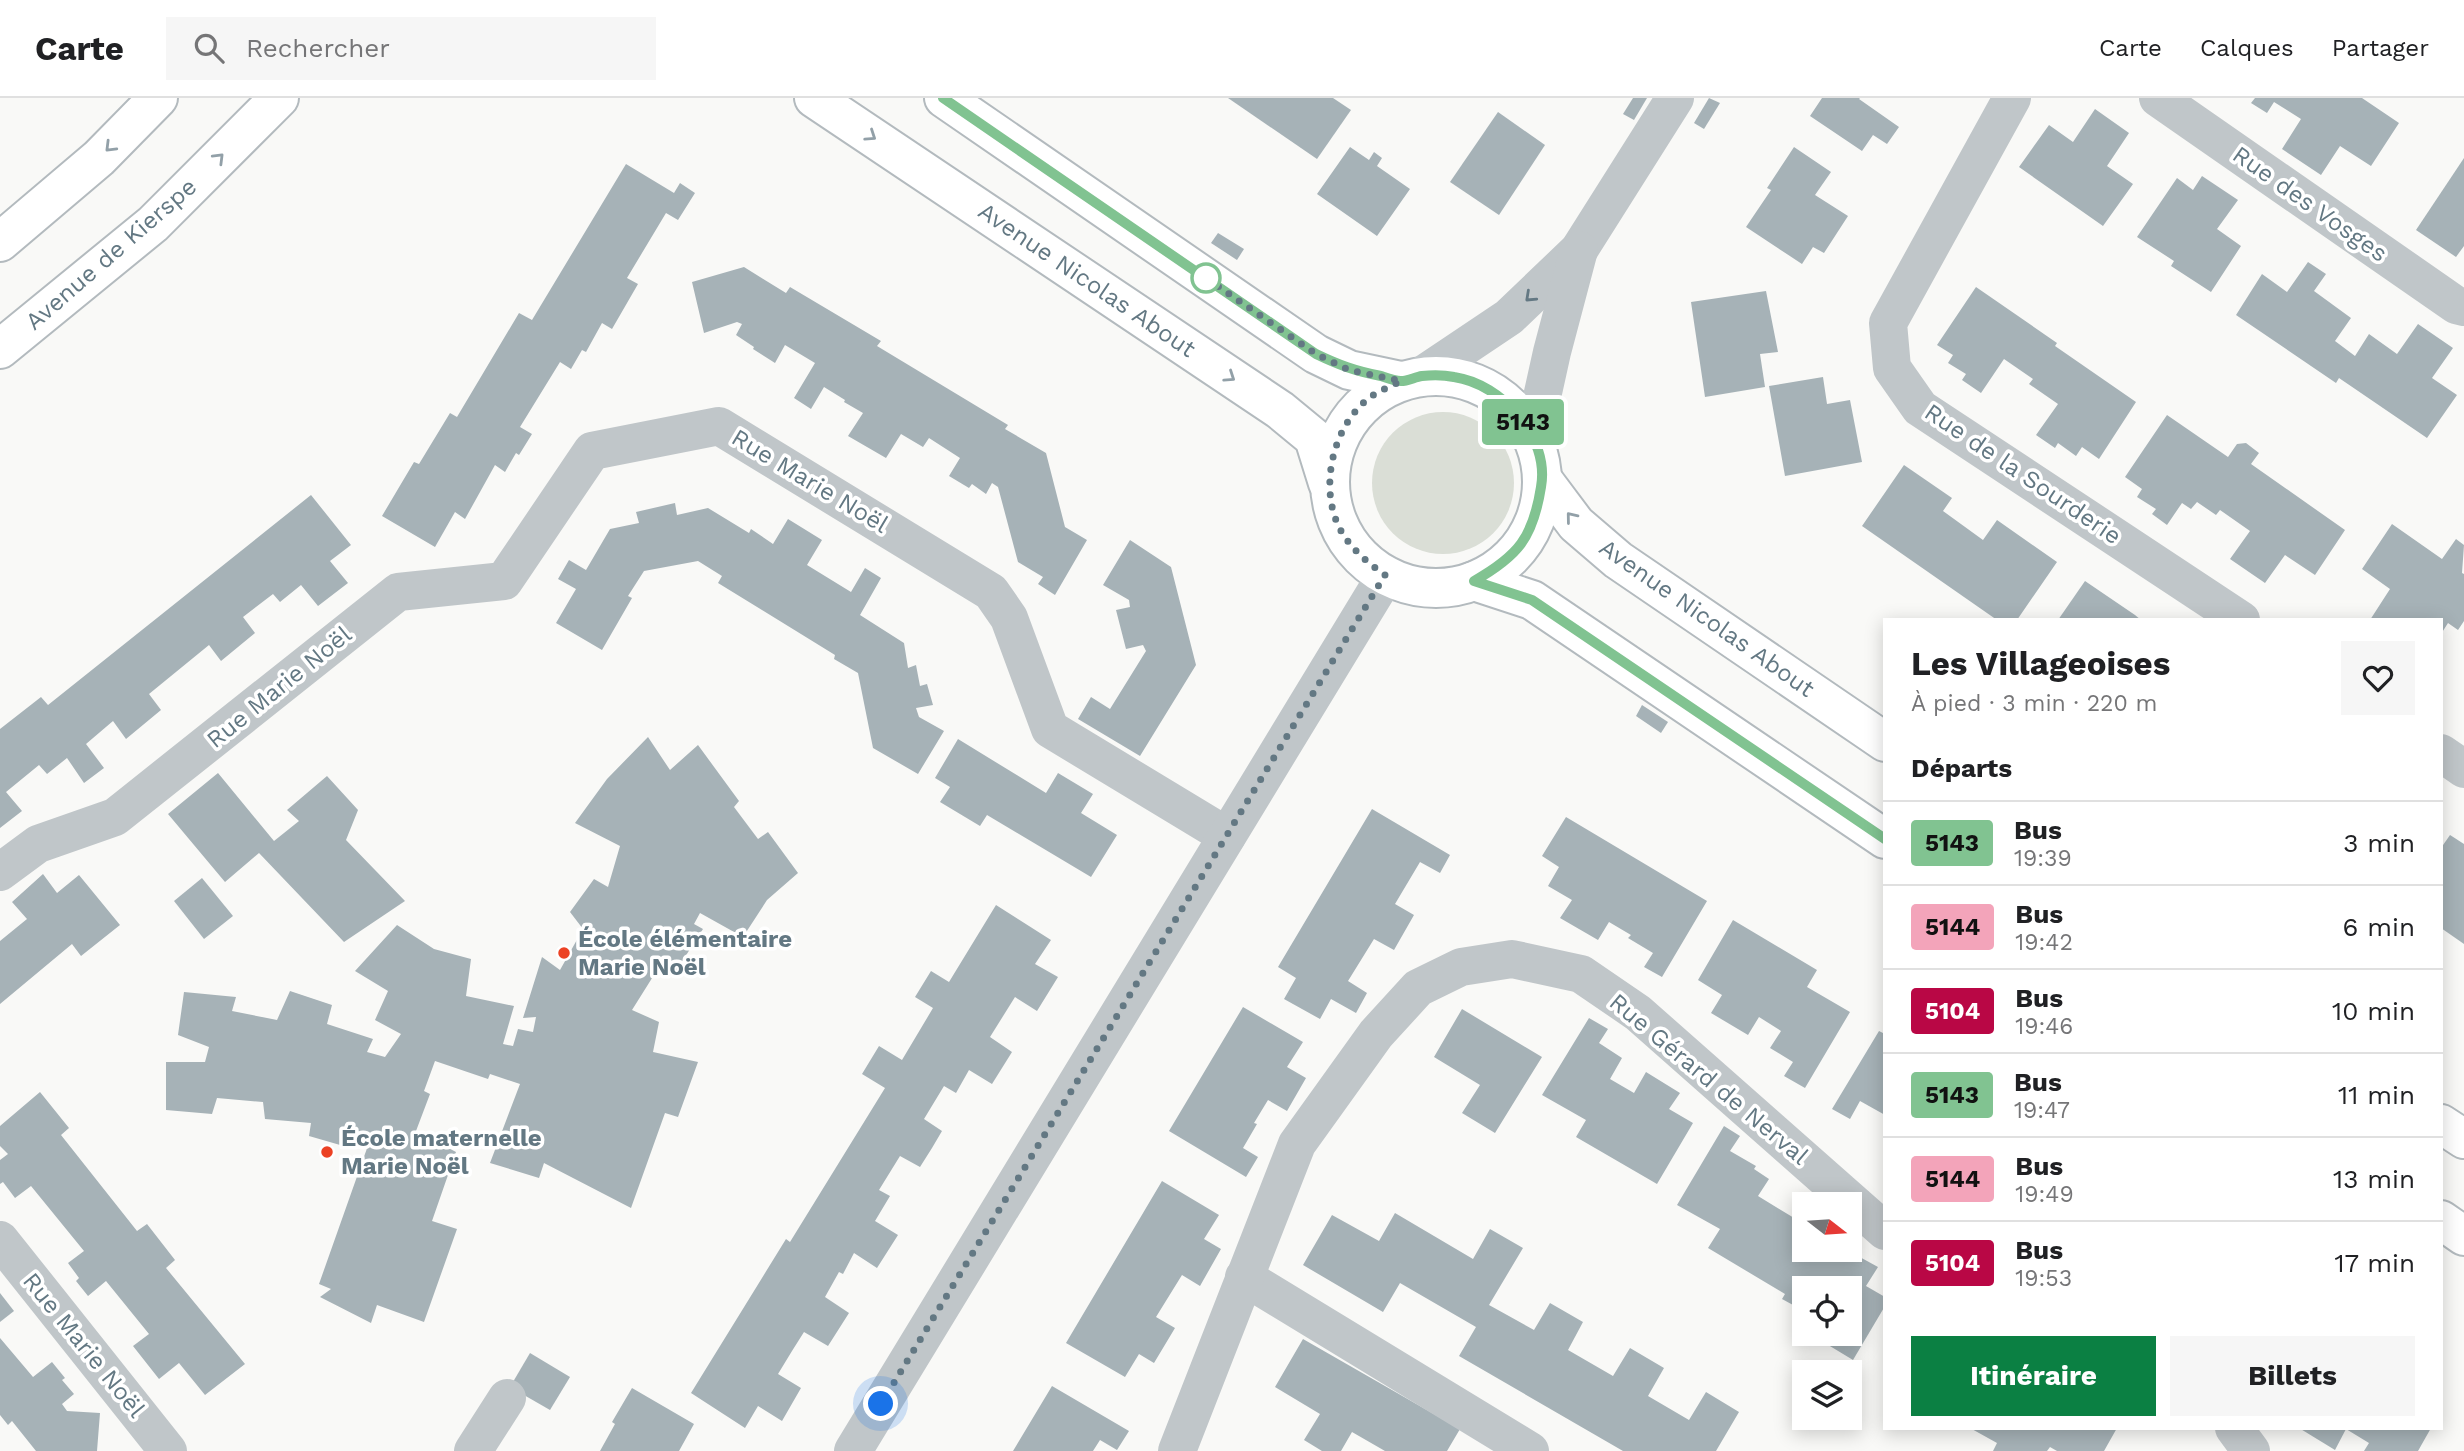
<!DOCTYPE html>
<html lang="fr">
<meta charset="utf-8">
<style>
body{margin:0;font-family:"Work Sans",sans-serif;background:#f6f6f6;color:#202124;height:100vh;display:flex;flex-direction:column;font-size:26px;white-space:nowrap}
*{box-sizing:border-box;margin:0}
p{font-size:23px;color:#757577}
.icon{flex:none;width:38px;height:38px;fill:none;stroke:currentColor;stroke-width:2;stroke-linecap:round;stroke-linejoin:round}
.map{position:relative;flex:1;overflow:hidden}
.panel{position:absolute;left:1883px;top:520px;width:560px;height:812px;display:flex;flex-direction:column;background:#fff;border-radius:0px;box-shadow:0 4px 18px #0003}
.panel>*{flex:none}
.badge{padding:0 14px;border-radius:5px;font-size:24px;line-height:46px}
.needle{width:46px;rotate:107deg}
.tools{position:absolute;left:1792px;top:1094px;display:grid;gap:14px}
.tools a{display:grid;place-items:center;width:70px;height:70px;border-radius:0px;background:#fff;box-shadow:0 4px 18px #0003;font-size:35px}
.you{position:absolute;width:35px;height:35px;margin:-18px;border:5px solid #fff;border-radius:50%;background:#1a73e8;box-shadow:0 0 0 10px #1a73e833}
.map>.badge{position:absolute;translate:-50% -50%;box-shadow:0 0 0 4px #fff}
h2{padding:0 28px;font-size:26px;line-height:63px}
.round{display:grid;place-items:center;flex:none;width:74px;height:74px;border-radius:0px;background:#f6f6f6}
.overview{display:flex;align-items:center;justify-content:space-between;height:119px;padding:0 28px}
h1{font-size:33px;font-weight:700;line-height:52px}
.cta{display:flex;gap:14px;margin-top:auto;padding:14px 28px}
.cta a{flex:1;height:80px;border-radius:0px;background:#0b8043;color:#fff;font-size:28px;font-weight:700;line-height:80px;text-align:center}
.cta a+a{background:#f6f6f6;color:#202124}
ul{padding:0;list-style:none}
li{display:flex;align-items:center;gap:21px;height:84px;padding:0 28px;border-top:2px solid #e0e0e0}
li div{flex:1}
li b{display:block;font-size:26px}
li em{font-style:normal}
li .badge{min-width:77px;font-weight:700;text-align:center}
header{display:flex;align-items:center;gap:42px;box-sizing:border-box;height:98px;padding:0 35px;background:#fff;border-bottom:2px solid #e0e0e0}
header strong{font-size:33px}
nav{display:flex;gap:38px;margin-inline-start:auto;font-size:24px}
.search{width:490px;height:63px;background:#f6f6f6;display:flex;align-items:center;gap:18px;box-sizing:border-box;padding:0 24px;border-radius:0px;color:#757577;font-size:26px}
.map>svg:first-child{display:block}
.green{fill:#daded6}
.building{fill:#a6b2b7}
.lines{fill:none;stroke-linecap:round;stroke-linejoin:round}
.major-casing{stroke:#b3babe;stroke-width:42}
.minor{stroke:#c0c6c9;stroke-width:38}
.major{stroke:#fff;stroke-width:38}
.oneway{stroke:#92a0a8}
.oneway2{stroke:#637883}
.line-casing{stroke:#fff;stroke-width:16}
.line{stroke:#81c391;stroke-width:10}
.walk{stroke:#637883;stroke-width:7;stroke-dasharray:0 12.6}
.stop-dot{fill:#fff;stroke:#81c391;stroke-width:3.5}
.poi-dot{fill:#ec4224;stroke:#fff;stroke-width:2.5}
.labels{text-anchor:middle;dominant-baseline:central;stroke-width:7;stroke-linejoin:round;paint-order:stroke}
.street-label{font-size:24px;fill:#637883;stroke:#fff}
.poi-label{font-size:24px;font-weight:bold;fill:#637883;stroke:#fff;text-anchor:start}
</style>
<header>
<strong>Carte</strong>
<div class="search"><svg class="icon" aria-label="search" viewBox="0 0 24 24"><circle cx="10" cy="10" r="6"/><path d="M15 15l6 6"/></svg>Rechercher</div>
<nav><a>Carte</a><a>Calques</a><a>Partager</a></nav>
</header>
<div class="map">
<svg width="2464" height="1353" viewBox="0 0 2464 1353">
<rect width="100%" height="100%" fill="#f9f9f7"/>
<circle class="green" cx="1443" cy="385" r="71"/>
<g class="building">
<path d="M 1228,0 L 1333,0 L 1351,12 L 1317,61 Z"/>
<path d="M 1633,0 L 1647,0 L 1634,22 L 1623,16 Z"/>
<path d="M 1709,0 L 1720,5 L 1704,31 L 1694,25 Z"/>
<path d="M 1822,0 L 1860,0 L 1859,1 L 1899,29 L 1887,46 L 1873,37 L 1862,53 L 1810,18 Z"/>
<path d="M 2255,0 L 2362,0 L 2399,25 L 2371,68 L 2340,48 L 2321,77 L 2282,51 L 2301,21 L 2274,4 L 2267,15 L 2251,5 Z"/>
<path d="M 2095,11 L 2129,35 L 2107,68 L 2133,86 L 2103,128 L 2019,69 L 2049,27 L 2073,44 Z"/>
<path d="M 1498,14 L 1545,47 L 1499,117 L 1450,84 Z"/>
<path d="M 1350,49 L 1369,62 L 1374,54 L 1382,60 L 1377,68 L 1410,91 L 1377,138 L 1317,96 Z"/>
<path d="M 1794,49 L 1831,74 L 1815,97 L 1848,118 L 1824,155 L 1813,149 L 1802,166 L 1746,129 L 1771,92 L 1767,90 Z"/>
<path d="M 2464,60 L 2464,148 L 2456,159 L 2416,132 Z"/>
<path d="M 626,66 L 674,95 L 680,85 L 695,95 L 678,122 L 666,115 L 627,180 L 638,186 L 612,231 L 602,225 L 586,254 L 582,252 L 571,271 L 560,264 L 520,329 L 532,336 L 519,357 L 516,355 L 505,374 L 495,367 L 465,421 L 455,414 L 435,449 L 382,418 L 414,364 L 419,366 L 450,315 L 457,319 L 519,215 L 532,222 Z"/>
<path d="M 2202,78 L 2238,102 L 2217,131 L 2241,148 L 2211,194 L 2171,168 L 2174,163 L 2137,139 L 2177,80 L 2193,92 Z"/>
<path d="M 1218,135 L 1244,151 L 1237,162 L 1211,145 Z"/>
<path d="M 2308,164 L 2326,176 L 2314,193 L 2351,220 L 2335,243 L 2355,258 L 2369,236 L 2397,256 L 2418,226 L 2453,250 L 2432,280 L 2457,297 L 2427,340 L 2339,280 L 2336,285 L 2236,217 L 2262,176 L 2287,194 Z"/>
<path d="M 744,169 L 786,195 L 790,189 L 881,243 L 877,248 L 1008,327 L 1005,331 L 1046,355 L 1065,429 L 1087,442 L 1055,497 L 1038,486 L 1043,479 L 1018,464 L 998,389 L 992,385 L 986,396 L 972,386 L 969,390 L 949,378 L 960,360 L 929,340 L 923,349 L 901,336 L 886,360 L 848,338 L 863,315 L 844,304 L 845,302 L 824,289 L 811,311 L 794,300 L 815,265 L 785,247 L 775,265 L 753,251 L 754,249 L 736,237 L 742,226 L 737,224 L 704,235 L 692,184 Z"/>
<path d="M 1976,189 L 2057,245 L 2055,248 L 2136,304 L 2099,361 L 2082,349 L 2076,358 L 2058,345 L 2055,350 L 2036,337 L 2058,306 L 2029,286 L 2033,281 L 2004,261 L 1981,295 L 1962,282 L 1966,276 L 1948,265 L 1953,257 L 1937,247 Z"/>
<path d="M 1766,193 L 1778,254 L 1760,256 L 1765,289 L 1705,299 L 1691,204 Z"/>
<path d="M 1823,279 L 1827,306 L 1850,302 L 1862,364 L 1785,378 L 1769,288 Z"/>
<path d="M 2167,317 L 2228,359 L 2237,346 L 2246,345 L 2259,355 L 2251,366 L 2345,432 L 2315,477 L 2285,457 L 2265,485 L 2230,461 L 2250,433 L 2220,412 L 2216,417 L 2197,404 L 2191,411 L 2182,405 L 2167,427 L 2152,416 L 2156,411 L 2137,399 L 2142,391 L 2125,379 Z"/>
<path d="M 1904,367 L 1952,400 L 1943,413 L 1983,442 L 1997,422 L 2057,464 L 2017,522 L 1997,522 L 1862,428 Z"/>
<path d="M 311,397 L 351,447 L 330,463 L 348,485 L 318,508 L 301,487 L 280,504 L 273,496 L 243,519 L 255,535 L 221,563 L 209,547 L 149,596 L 161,612 L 126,641 L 113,623 L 86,646 L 104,670 L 84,685 L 67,660 L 47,676 L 39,667 L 6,694 L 22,713 L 0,730 L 0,631 L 41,599 L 48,607 Z"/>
<path d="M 675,405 L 677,417 L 708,410 L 749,435 L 751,431 L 773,446 L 788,421 L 822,442 L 807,467 L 851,494 L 865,470 L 881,480 L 860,517 L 904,545 L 908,570 L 916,567 L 920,588 L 927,586 L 933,607 L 916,610 L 919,619 L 944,633 L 918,676 L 873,650 L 858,575 L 834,561 L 835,557 L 718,485 L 722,478 L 698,463 L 644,473 L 628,498 L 632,500 L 602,552 L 556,525 L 576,491 L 558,481 L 569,462 L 586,472 L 610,431 L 639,425 L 636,414 Z"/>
<path d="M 2392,426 L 2442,461 L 2456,441 L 2464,447 L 2462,475 L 2464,476 L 2464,523 L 2458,532 L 2448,525 L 2441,536 L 2441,522 L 2370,522 L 2390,491 L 2362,471 Z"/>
<path d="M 1130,442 L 1171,469 L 1196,567 L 1140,658 L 1078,621 L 1091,599 L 1110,611 L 1146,553 L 1143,547 L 1126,551 L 1116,512 L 1130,509 L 1129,502 L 1103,487 Z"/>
<path d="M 2085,483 L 2135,517 L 2141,522 L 2058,522 Z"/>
<path d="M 1642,607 L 1668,624 L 1661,635 L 1636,618 Z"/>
<path d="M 648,639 L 670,672 L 698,647 L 739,703 L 734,709 L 758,741 L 768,734 L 798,775 L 767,802 L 743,839 L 700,815 L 694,826 L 703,831 L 672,879 L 659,869 L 632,912 L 659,924 L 653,954 L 698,964 L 678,1019 L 665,1015 L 631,1110 L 544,1065 L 539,1080 L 490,1065 L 520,986 L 490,976 L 488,981 L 435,963 L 424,993 L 430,996 L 416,1033 L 456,1054 L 432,1123 L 457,1131 L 424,1224 L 377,1207 L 371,1225 L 320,1199 L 331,1191 L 319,1186 L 371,1039 L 355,1032 L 347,1049 L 309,1038 L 311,1025 L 265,1021 L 263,1004 L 217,1000 L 212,1016 L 166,1012 L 166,964 L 205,964 L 209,949 L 178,937 L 184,894 L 236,899 L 232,913 L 277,922 L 290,893 L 332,907 L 327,926 L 373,941 L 367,954 L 385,959 L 401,936 L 375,922 L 388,893 L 355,873 L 397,827 L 434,851 L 471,861 L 466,898 L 514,908 L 503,946 L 513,948 L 518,931 L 533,934 L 536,919 L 523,920 L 542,859 L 560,872 L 583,831 L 570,814 L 594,781 L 608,789 L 620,748 L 575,725 L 607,681 Z"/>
<path d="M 958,641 L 1046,695 L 1058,675 L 1093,696 L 1081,715 L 1117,737 L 1091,779 L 987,717 L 980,728 L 940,704 L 950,689 L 935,680 Z"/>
<path d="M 218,675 L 274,743 L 299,723 L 287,712 L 327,678 L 358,712 L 346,742 L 405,803 L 344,844 L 259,755 L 225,784 L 168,716 Z"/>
<path d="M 1372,711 L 1450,757 L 1440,775 L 1420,764 L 1395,806 L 1414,817 L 1394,852 L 1374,841 L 1348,883 L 1367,895 L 1356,915 L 1331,901 L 1320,921 L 1284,901 L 1296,880 L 1278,869 Z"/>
<path d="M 1566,719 L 1707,803 L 1662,879 L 1644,869 L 1653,855 L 1628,840 L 1631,837 L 1609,824 L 1598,842 L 1560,820 L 1572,802 L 1548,788 L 1559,769 L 1542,758 Z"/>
<path d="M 2450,737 L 2464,746 L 2464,846 L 2441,830 L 2441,750 Z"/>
<path d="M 43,776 L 57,795 L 79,777 L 120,827 L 81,858 L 72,846 L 0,906 L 0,843 L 27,821 L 12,804 Z"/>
<path d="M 202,780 L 233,818 L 204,841 L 174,803 Z"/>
<path d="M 996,807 L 1051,842 L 1035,866 L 1058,879 L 1037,913 L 1015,899 L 990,939 L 1012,954 L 992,986 L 969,972 L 956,995 L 944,988 L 924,1021 L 942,1033 L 932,1050 L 920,1069 L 900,1058 L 879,1092 L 890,1098 L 875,1123 L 898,1137 L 877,1170 L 854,1155 L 843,1176 L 839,1174 L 825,1199 L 849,1215 L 828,1248 L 804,1234 L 792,1253 L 778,1276 L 801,1290 L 782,1323 L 758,1308 L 745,1330 L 691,1295 L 786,1141 L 790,1144 L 885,990 L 862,976 L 879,948 L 902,962 L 933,910 L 915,899 L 931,873 L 949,884 Z"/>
<path d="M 1733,822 L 1817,872 L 1807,889 L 1850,914 L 1805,990 L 1784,978 L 1793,964 L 1770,950 L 1781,933 L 1759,919 L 1748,937 L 1711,915 L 1722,897 L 1698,882 Z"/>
<path d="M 1243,909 L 1303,944 L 1287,969 L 1306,980 L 1287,1013 L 1268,1002 L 1254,1025 L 1257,1026 L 1243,1050 L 1258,1059 L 1246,1079 L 1169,1033 Z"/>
<path d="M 1462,911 L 1542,959 L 1495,1035 L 1462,1015 L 1480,987 L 1434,959 Z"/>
<path d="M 1589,920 L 1608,931 L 1599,945 L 1622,960 L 1610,981 L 1634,995 L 1646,974 L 1680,995 L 1669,1011 L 1693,1025 L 1657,1086 L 1576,1039 L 1586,1022 L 1542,997 Z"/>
<path d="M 1879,933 L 1885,936 L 1885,1017 L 1860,1003 L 1850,1021 L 1832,1011 Z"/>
<path d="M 40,994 L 69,1030 L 61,1037 L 137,1133 L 147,1126 L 175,1162 L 166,1170 L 245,1266 L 205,1297 L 179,1265 L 159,1281 L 133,1248 L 149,1236 L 106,1183 L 88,1198 L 76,1183 L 79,1180 L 68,1165 L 84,1153 L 31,1088 L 15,1100 L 3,1084 L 0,1086 L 0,1062 L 8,1056 L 0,1048 L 0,1028 Z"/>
<path d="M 1724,1028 L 1740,1038 L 1730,1053 L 1756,1068 L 1754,1071 L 1769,1081 L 1758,1098 L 1804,1126 L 1804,1152 L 1847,1152 L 1878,1169 L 1866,1188 L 1885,1199 L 1885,1208 L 1853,1262 L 1815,1239 L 1817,1236 L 1850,1236 L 1850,1190 L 1804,1190 L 1804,1213 L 1782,1201 L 1785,1196 L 1708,1150 L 1720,1131 L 1677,1107 Z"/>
<path d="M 1162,1083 L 1219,1117 L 1204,1141 L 1221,1151 L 1200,1188 L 1182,1177 L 1156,1219 L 1175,1230 L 1154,1265 L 1139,1256 L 1125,1279 L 1066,1245 Z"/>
<path d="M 1395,1115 L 1473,1161 L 1490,1131 L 1523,1150 L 1489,1207 L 1534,1232 L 1550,1205 L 1583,1224 L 1568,1252 L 1613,1278 L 1630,1250 L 1664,1270 L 1648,1298 L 1689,1322 L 1706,1294 L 1739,1314 L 1716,1353 L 1623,1353 L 1459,1258 L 1476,1229 L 1400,1185 L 1383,1214 L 1303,1167 L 1332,1117 L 1379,1143 Z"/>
<path d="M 0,1195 L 14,1213 L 0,1224 Z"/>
<path d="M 0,1240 L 33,1279 L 52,1264 L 65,1280 L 62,1282 L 74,1296 L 62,1306 L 67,1313 L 100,1315 L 97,1353 L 36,1353 L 12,1323 L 8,1327 L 0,1317 Z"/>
<path d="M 1303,1241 L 1460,1331 L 1447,1353 L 1385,1353 L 1352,1334 L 1341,1353 L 1322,1353 L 1304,1342 L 1320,1316 L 1275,1289 Z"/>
<path d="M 530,1255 L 570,1279 L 550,1312 L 510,1289 Z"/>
<path d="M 1052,1288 L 1129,1333 L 1117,1352 L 1100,1342 L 1093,1353 L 1013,1353 Z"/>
<path d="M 632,1290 L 694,1326 L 679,1353 L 600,1353 L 615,1326 L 612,1324 Z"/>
<path d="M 1970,1330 L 2117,1330 L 2104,1353 L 2057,1353 L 2050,1349 L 2047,1353 L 1993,1353 L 1997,1345 Z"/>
<path d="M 2299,1330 L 2431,1330 L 2418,1353 L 2364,1353 L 2369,1345 L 2346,1331 L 2335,1352 Z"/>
</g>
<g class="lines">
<g class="major-casing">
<g id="major">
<path d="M 814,0 L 1280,312 L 1314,340 L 1328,385"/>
<path d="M 944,0 L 1316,256 L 1349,272 L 1401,283"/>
<path d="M 0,144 L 99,60 L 158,0"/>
<path d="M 0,251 L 153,126 L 279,0"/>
<circle cx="1436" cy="384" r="106"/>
<path d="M 1543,382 L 1576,426 L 1618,462 L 1885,644"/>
<path d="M 1474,483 L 1532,502 L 1885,741"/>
<path d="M 2441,1026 L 2464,1041"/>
<path d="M 2441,1122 L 2464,1138"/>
</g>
</g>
<g class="minor">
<path d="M 2012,0 L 1888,225 L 1892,270 L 1920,310 L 2241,522"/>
<path d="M 2158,0 L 2456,207 L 2464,209"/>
<path d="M 1421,278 L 1509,219 L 1579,152 L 1675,0"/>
<path d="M 1533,340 L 1552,254 L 1579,152"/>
<path d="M 2441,655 L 2464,671"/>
<path d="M 0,774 L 38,746 L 115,719 L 398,494 L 504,483 L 592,353 L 719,328 L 991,494 L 1009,520 L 1050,631 L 1227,738"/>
<path d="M 0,1142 L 168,1353"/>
<path d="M 1244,1179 L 1530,1353"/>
<path d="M 2234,1330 L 2251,1353"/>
<path d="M 473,1353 L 507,1300"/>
<path d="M 853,1353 L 1386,477"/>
<path d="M 1177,1353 L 1297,1046 L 1376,936 L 1418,890 L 1461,869 L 1512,861 L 1581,876 L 1638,915 L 1885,1133"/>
</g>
<use href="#major" class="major"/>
</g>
<defs><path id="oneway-chevron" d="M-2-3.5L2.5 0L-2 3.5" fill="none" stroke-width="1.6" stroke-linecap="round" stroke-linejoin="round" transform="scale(1.75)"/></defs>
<g class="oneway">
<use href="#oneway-chevron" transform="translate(871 38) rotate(34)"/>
<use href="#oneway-chevron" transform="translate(110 49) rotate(135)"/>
<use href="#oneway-chevron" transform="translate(219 60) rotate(-45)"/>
<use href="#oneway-chevron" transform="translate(1230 279) rotate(34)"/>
<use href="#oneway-chevron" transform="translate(1571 419) rotate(-129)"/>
</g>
<use class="oneway2" href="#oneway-chevron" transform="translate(1530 199) rotate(137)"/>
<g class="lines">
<g class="line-casing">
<path id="line" d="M 943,0 L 1316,256 C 1339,267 1355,273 1381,278 C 1387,280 1395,283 1401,283 C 1408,283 1415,279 1422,278 C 1432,277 1444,277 1454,279 C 1502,286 1550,339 1541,389 C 1533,440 1518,458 1474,483 L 1532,502 L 1885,741"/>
</g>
<use href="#line" class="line"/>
<path class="walk" d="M 881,1306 L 1385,477 C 1367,464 1351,451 1340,431 C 1318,389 1333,325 1372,298 C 1381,292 1392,288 1401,283 L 1349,272 L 1316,256 L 1206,180"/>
</g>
<circle class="stop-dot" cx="1206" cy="180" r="14"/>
<g class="poi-dot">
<circle cx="564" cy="855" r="7"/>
<circle cx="327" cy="1054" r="7"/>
</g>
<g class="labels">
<g class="street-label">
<text transform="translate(2310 106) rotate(35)">Rue des Vosges</text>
<text transform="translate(111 156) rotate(-41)">Avenue de Kierspe</text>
<text transform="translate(1087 182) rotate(34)">Avenue Nicolas About</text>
<text transform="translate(2023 376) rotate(34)">Rue de la Sourderie</text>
<text transform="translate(810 383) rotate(31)">Rue Marie Noël</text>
<text transform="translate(1707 520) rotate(35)">Avenue Nicolas About</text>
<text transform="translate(279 589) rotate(-39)">Rue Marie Noël</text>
<text transform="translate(1709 981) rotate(40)">Rue Gérard de Nerval</text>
<text transform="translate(84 1247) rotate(51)">Rue Marie Noël</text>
</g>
<g class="poi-label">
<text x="578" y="841">École élémentaire<tspan x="578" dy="28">Marie Noël</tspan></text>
<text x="341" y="1040">École maternelle<tspan x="341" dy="28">Marie Noël</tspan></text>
</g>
</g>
</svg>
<div class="tools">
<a><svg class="needle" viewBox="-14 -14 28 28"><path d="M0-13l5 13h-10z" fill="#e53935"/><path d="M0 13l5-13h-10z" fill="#757577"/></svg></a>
<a><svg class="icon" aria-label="locate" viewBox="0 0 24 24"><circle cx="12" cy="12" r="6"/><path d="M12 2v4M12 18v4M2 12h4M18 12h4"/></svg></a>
<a><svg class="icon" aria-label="layers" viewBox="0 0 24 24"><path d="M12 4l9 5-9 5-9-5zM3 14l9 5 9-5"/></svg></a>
</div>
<div class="you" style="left:881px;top:1306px"></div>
<b class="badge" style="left:1523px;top:324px;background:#81c391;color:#111">5143</b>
<section class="panel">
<div class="overview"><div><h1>Les Villageoises</h1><p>À pied · 3 min · 220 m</p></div><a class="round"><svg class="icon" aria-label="heart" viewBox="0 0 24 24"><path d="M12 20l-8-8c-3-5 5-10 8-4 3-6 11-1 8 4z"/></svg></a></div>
<h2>Départs</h2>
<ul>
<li><span class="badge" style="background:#81c391;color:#111">5143</span><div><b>Bus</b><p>19:39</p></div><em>3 min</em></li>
<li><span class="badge" style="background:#f3a4ba;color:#111">5144</span><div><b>Bus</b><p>19:42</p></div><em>6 min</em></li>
<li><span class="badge" style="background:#b90745;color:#fff">5104</span><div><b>Bus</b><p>19:46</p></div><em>10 min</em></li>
<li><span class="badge" style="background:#81c391;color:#111">5143</span><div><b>Bus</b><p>19:47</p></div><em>11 min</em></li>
<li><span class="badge" style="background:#f3a4ba;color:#111">5144</span><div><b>Bus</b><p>19:49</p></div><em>13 min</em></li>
<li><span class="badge" style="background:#b90745;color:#fff">5104</span><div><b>Bus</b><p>19:53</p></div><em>17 min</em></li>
</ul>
<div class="cta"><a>Itinéraire</a><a>Billets</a></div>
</section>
</div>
